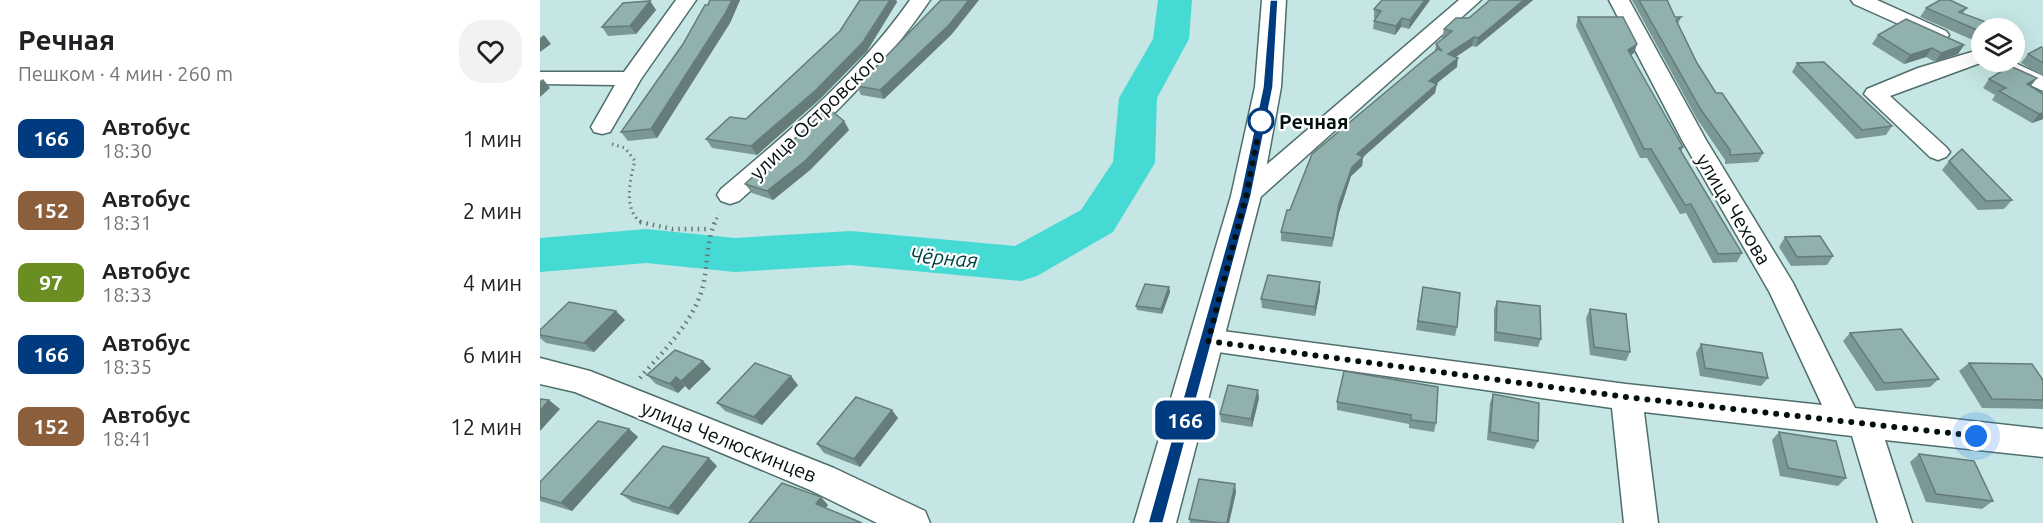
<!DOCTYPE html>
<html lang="ru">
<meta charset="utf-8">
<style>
body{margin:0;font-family:Ubuntu,sans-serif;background:#f2f2f2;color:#202124;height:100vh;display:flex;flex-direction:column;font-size:22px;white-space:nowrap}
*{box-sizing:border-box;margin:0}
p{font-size:20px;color:#757577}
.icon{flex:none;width:33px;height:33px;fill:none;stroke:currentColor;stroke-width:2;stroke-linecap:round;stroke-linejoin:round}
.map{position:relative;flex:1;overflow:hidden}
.side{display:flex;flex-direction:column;background:#fff;width:540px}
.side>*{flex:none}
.badge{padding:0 12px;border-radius:9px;font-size:21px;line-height:39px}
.fabs{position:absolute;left:1431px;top:18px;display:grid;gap:12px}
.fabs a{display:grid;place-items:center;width:54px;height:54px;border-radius:50%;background:#fff;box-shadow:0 6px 24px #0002;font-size:30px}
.you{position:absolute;width:30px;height:30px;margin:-15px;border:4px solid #fff;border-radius:50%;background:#1a73e8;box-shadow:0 0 0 9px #1a73e833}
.map>.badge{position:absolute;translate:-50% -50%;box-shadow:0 0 0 3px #fff}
.round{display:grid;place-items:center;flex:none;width:63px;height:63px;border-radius:24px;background:#f2f2f2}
.summary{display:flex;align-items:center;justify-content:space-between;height:102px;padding:0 18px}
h1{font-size:28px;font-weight:600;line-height:45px}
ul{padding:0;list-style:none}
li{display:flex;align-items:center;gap:18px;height:72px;padding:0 18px}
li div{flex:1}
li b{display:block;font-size:22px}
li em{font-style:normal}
li .badge{min-width:66px;font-weight:700;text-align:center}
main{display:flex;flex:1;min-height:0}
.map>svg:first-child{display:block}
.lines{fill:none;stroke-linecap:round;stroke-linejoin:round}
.river{fill:#45dad3;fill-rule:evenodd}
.minor-casing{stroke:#4f6e6b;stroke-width:3}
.secondary-casing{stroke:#4f6e6b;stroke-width:3}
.path-far1{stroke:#637878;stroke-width:3;stroke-dasharray:1.5 4;stroke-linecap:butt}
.path{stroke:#637878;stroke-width:4.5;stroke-dasharray:1.5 5;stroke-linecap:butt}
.minor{fill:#fff;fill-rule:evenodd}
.secondary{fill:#fff;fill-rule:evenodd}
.wall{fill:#7c9896}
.shaded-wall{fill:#657c7a}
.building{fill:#90b1ae;stroke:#657c7a;stroke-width:1.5}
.line{fill:#003b80;stroke:#fff;stroke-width:1.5}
.walk{stroke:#040f0f;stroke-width:6;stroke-dasharray:0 10.8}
.stop-dot{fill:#fff;stroke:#003b80;stroke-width:3}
.labels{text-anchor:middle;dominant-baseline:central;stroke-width:4.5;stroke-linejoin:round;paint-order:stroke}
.street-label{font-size:20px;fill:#040f0f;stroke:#fff}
.stop-label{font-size:20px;font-weight:bold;fill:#040f0f;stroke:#fff;text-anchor:start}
.water-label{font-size:21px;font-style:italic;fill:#004441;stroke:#fff}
</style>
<main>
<section class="side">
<div class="summary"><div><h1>Речная</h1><p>Пешком · 4 мин · 260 m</p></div><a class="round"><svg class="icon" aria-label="heart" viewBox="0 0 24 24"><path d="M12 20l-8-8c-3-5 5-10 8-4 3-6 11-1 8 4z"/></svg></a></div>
<ul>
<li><span class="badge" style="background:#003b80;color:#fff">166</span><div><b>Автобус</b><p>18:30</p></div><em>1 мин</em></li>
<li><span class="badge" style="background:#8b5e3c;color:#fff">152</span><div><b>Автобус</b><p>18:31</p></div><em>2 мин</em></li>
<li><span class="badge" style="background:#6b8e23;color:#fff">97</span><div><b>Автобус</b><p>18:33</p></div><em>4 мин</em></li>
<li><span class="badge" style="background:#003b80;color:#fff">166</span><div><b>Автобус</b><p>18:35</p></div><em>6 мин</em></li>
<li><span class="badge" style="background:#8b5e3c;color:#fff">152</span><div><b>Автобус</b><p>18:41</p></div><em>12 мин</em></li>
</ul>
</section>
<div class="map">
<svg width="1503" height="523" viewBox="0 0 1503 523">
<rect width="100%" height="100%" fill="#c5e6e4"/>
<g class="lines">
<path class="river" d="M 618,0 L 652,0 L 649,39 L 617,98 L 615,163 L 573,232 L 497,276 L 481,281 L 311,265 L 195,272 L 106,263 L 0,272 L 0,238 L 106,229 L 195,238 L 311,231 L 475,246 L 541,210 L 573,162 L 579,98 L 613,39 Z"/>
<g class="minor-casing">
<g id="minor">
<path d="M 136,0 L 156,0 L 101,79 L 70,132 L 62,134 L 54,132 L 51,127 L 75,85 L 0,84 L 0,72 L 84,72 Z"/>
<path d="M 370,0 L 390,0 C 337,78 269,139 199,201 L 190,204 L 181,201 L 177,195 L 181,189 C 250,131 318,74 370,0 Z"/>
<path d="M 919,0 L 941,0 L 715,202 L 706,205 L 697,202 L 693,196 L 697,190 Z"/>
<path d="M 1069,0 L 1089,0 L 1166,140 L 1253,283 L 1315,408 L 1503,429 L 1503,457 L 1345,440 L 1372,523 L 1338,523 L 1312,436 L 1104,412 L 1118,523 L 1084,523 L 1072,408 L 657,349 L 652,341 L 657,333 L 667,329 L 1086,384 L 1282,405 L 1230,293 L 1142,140 Z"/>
<path d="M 1311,0 L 1337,0 L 1406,31 L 1409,35 L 1406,39 L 1392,39 L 1314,4 Z"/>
<path d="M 1442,49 L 1443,62 L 1350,96 L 1406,147 L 1410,152 L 1406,157 L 1398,160 L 1390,157 L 1324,94 L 1327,89 L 1378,68 Z"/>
<path d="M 1446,62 L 1473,62 L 1503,76 L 1503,91 L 1450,66 Z"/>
<path d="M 0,358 L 50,371 L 294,468 L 385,511 L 390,523 L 337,523 L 270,490 L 35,392 L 0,384 Z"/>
</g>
</g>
<g class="secondary-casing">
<path id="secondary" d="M 722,0 L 746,0 L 741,87 L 721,196 L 636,523 L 594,523 L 691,196 L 715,87 Z"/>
</g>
<g class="path-far1">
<path d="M 72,144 L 85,148 L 95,161 C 90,179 82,213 104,224"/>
<path d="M 174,224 L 179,214"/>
</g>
<g class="path">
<path d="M 100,222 L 132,229 L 169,229"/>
<path d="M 100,378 C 123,351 154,322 163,286 C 168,265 166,243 175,222"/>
</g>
<use href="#minor" class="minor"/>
<use href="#secondary" class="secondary"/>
</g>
<g class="wall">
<path d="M 170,0 L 200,0 L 190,23 L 117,138 L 88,141 L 81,132 L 143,44 Z"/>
<path d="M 320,0 L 356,0 L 357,2 L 327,51 L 280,99 L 217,155 L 172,148 L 166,139 L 206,119 L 300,31 Z"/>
<path d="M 890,0 L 869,29 L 861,27 L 855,35 L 833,29 L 834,21 L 836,19 L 834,18 L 834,9 Z"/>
<path d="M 950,0 L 993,0 L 936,47 L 932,46 L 915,57 L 917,67 L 896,84 L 895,93 L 823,157 L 822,166 L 811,176 L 799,213 L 792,247 L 741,241 L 741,232 L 750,210 L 895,51 L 896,44 L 904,38 L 902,38 L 904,29 L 929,18 Z"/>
<path d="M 1092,0 L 1127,0 L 1135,17 L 1141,17 L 1138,24 L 1157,63 L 1176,93 L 1223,153 L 1218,162 L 1185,164 L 1185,160 L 1157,119 Z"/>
<path d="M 110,1 L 116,10 L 96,34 L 68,36 L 62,27 Z"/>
<path d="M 1386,8 L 1427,8 L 1423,13 L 1442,28 L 1442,44 L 1380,17 Z"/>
<path d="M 1038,17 L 1097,44 L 1094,53 L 1090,55 L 1143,147 L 1141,152 L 1202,253 L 1197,262 L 1173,263 L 1146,213 L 1140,214 L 1107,158 L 1100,158 L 1036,26 Z"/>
<path d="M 412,34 L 344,99 L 321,95 L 317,86 Z"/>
<path d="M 1338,35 L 1424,45 L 1418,54 L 1395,62 L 1386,57 L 1364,64 L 1332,44 Z"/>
<path d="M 1503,48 L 1503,76 L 1481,63 L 1488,54 Z"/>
<path d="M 1257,63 L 1352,126 L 1346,135 L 1316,139 L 1252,72 Z"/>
<path d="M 1497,78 L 1490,86 L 1503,119 L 1492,123 L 1452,100 L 1455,95 L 1443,88 L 1449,79 Z"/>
<path d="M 304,121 L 309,130 L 270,170 L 233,200 L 212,193 L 205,184 Z"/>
<path d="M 1409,161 L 1472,200 L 1464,209 L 1438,210 L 1402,170 Z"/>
<path d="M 1245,237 L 1293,256 L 1287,265 L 1251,266 L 1239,247 Z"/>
<path d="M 629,287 L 630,292 L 622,314 L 597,310 L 596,306 Z"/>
<path d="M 780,291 L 775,316 L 722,308 L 721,299 Z"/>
<path d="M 881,296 L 917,327 L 915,336 L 876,330 Z"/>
<path d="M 957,301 L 1001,339 L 998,347 L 954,341 L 954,309 Z"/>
<path d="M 1050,309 L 1090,352 L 1086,361 L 1050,355 L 1046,318 Z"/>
<path d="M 85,320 L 54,352 L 6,343 L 0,338 L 0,330 Z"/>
<path d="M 1310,333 L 1399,379 L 1390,387 L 1336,391 L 1303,341 Z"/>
<path d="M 1161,344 L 1228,378 L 1221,386 L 1160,376 L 1156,353 Z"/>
<path d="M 1429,363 L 1503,380 L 1503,409 L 1442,408 L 1419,371 Z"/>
<path d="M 171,369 L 149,390 L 145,386 L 138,393 L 116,384 L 107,375 Z"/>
<path d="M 258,385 L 222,425 L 185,411 L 177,403 Z"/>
<path d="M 898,387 L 896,423 L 894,432 L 869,428 L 869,424 L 797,410 L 797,402 Z"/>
<path d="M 953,394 L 998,441 L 994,449 L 947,440 L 950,403 Z"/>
<path d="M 719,398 L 712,427 L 681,422 L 680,414 Z"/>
<path d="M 358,418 L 320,467 L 284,453 L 277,444 Z"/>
<path d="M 89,429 L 98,437 L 32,511 L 0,501 L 0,482 Z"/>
<path d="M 1239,432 L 1306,478 L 1298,486 L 1240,476 L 1232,440 Z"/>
<path d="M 1379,454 L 1453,501 L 1442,509 L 1386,502 L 1370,462 Z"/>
<path d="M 177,466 L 138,515 L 92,502 L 81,494 Z"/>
<path d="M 696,492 L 689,523 L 650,523 L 649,519 Z"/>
</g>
<g class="shaded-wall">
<path d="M 192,0 L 200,0 L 190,23 L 117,138 L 111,129 Z"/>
<path d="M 350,0 L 356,0 L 357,2 L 327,51 L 280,99 L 217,155 L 211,146 Z"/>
<path d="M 429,0 L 439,0 L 412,34 L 344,99 L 340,90 Z"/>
<path d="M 885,0 L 890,0 L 869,29 L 870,20 Z"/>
<path d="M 984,0 L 993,0 L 936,47 L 938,38 Z"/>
<path d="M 110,1 L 116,10 L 96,34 L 90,26 Z"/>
<path d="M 862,18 L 861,27 L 855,35 L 856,26 Z"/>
<path d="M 4,35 L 11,44 L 0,52 L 0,38 Z"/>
<path d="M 934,37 L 932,46 L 907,63 L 908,54 Z"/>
<path d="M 1097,44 L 1094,53 L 1084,59 L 1088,50 Z"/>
<path d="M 1424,45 L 1418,54 L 1395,62 L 1401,53 Z"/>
<path d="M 1392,48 L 1386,57 L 1364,64 L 1370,55 Z"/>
<path d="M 918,58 L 917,67 L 888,90 L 889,81 Z"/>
<path d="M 1497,78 L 1490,87 L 1487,84 Z"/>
<path d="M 3,79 L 10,88 L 0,97 L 0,81 Z"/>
<path d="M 897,84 L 895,93 L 823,157 L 822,166 L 811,176 L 799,213 L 792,247 L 793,238 L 799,204 L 817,154 Z"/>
<path d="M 1503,113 L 1503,119 L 1492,123 L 1499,114 Z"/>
<path d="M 304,121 L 309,130 L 270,170 L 233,200 L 227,191 Z"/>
<path d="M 780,282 L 780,291 L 775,316 L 775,307 Z"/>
<path d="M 629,287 L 630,292 L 622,314 L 621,309 Z"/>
<path d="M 76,311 L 85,320 L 54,352 L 44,343 Z"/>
<path d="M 163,361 L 171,369 L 149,390 L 141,381 Z"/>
<path d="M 251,376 L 258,385 L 222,425 L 214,417 Z"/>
<path d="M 136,377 L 145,386 L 138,393 L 130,384 Z"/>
<path d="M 718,390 L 719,398 L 712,427 L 711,419 Z"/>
<path d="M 9,400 L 20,409 L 0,431 L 0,411 Z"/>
<path d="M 352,410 L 358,418 L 320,467 L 314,459 Z"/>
<path d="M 89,429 L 98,437 L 32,511 L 21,503 Z"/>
<path d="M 169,458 L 177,466 L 138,515 L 129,508 Z"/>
<path d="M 695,484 L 696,492 L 689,523 L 687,523 Z"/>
<path d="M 281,497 L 288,505 L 283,512 L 276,504 Z"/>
</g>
<g class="building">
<path d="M 170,0 L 192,0 L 185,14 L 111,129 L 81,132 L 143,44 L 165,5 L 168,5 Z"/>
<path d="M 320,0 L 350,0 L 323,42 L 276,90 L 211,146 L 166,139 L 190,117 L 206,119 L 300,31 Z"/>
<path d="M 401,0 L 429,0 L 409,25 L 340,90 L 317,86 Z"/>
<path d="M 842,0 L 885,0 L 870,20 L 862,18 L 856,26 L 834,21 L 841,11 L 834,9 Z"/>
<path d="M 950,0 L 984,0 L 938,38 L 934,37 L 908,54 L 918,58 L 889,81 L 897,84 L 817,154 L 823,157 L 812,167 L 799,204 L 793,238 L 741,232 L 747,210 L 750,210 L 772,154 L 885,59 L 898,49 L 902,51 L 896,44 L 912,31 L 904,29 L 916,18 L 929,18 Z"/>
<path d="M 1099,0 L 1127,0 L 1135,17 L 1141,17 L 1136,20 L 1157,63 L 1176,93 L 1182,93 L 1223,153 L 1190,155 L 1190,150 L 1161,110 Z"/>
<path d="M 1400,0 L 1410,0 L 1427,8 L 1419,12 L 1459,27 L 1458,28 L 1442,28 L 1442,32 L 1386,8 Z"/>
<path d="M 110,1 L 90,26 L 62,27 L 83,3 Z"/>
<path d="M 1038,17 L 1083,17 L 1097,44 L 1088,50 L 1143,147 L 1139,148 L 1202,253 L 1178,254 L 1151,204 L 1145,205 L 1111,149 L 1104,149 Z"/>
<path d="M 1366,19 L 1424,45 L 1401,53 L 1392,48 L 1370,55 L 1338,35 Z"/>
<path d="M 1501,47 L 1503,48 L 1503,63 L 1488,54 Z"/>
<path d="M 1284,62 L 1352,126 L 1322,130 L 1257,63 Z"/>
<path d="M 1470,66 L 1497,78 L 1487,84 L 1503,94 L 1503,113 L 1499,114 L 1459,91 L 1466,88 L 1449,79 Z"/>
<path d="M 288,108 L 304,121 L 265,161 L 227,191 L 205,184 Z"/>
<path d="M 1422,149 L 1472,200 L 1446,201 L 1409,161 Z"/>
<path d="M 1280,236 L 1293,256 L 1257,257 L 1245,237 Z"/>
<path d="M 728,275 L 780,282 L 775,307 L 721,299 Z"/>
<path d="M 605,284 L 629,287 L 621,309 L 596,306 Z"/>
<path d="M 883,287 L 920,293 L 917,327 L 878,321 Z"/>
<path d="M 957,301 L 1000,306 L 1001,339 L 956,332 Z"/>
<path d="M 29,302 L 76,311 L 44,343 L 0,335 L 0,330 Z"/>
<path d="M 1050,309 L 1086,314 L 1090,352 L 1054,347 Z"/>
<path d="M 1361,329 L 1399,379 L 1344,383 L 1310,333 Z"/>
<path d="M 1161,344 L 1222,353 L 1228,378 L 1165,368 Z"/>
<path d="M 135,350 L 163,361 L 141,381 L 136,377 L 130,384 L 107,375 Z"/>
<path d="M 215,363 L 251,376 L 214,417 L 177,403 Z"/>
<path d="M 1429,363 L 1492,364 L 1503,380 L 1503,400 L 1452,399 Z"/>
<path d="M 804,371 L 898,387 L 896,423 L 871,420 L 871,415 L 797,402 Z"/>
<path d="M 688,385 L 718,390 L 711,419 L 680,414 Z"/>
<path d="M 953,394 L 999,403 L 998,441 L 950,432 Z"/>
<path d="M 316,397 L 352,410 L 314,459 L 277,444 Z"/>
<path d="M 0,399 L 9,400 L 0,411 Z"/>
<path d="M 58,421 L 89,429 L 21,503 L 0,497 L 0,482 Z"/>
<path d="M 1239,432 L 1296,441 L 1306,478 L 1248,468 Z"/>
<path d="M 123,446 L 169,458 L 129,508 L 81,494 Z"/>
<path d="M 1379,454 L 1434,461 L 1453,501 L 1396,494 Z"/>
<path d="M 659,479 L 695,484 L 687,523 L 680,523 L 649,519 Z"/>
<path d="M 242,483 L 281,497 L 276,504 L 322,523 L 209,523 Z"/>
</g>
<path class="line" d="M 730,0 L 738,0 L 733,87 L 711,196 L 623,523 L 608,523 L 700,196 L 723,87 Z"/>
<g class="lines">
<path class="walk" d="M 721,121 L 706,196 L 668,341 L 1086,397 L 1436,436"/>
</g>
<circle class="stop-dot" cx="721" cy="121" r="12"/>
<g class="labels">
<g class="street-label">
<text transform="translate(277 114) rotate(-44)">улица Островского</text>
<text transform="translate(1194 209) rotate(59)">улица Чехова</text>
<text transform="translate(189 441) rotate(22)">улица Челюскинцев</text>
</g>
<g class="stop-label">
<text x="739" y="121">Речная</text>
</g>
<g class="water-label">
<text transform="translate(404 257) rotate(5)">Чёрная</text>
</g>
</g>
</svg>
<div class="fabs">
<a><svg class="icon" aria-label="layers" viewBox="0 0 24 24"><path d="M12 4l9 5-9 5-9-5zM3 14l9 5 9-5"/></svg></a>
</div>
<div class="you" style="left:1436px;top:436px"></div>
<b class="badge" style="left:645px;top:420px;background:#003b80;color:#fff">166</b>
</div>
</main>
